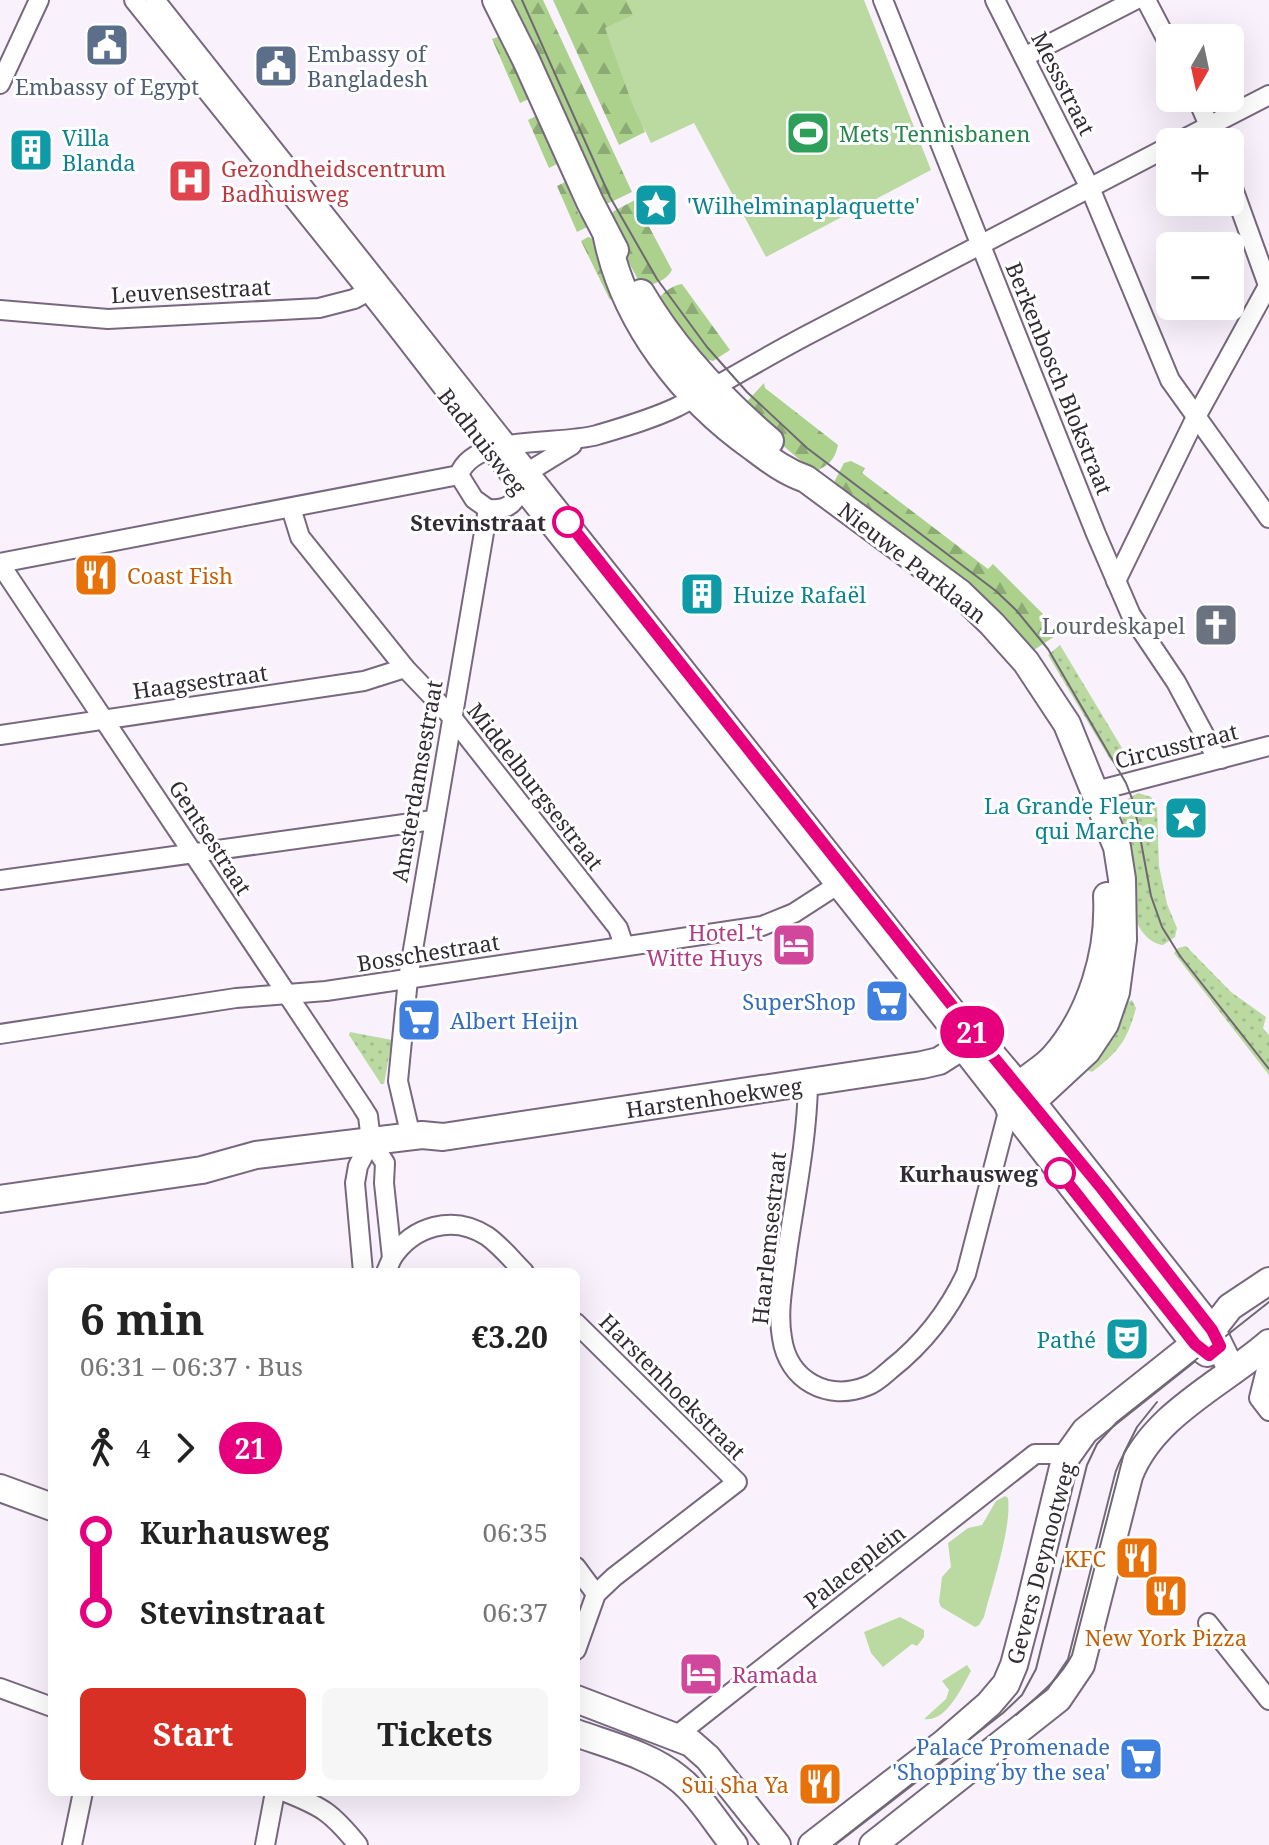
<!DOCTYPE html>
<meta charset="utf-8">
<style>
body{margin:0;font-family:"Noto Serif",serif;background:#f6f6f6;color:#222;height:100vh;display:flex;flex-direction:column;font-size:30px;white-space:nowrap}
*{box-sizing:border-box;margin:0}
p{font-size:26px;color:#767676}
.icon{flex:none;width:44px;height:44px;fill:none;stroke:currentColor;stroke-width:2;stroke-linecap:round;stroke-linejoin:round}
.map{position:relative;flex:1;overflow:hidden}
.side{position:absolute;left:48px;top:1268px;width:532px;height:528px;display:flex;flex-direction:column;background:#fff;border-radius:12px;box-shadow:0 8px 32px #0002}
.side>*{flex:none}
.badge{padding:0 16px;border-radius:26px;font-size:28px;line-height:52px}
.needle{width:52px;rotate:189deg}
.controls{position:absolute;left:1156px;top:24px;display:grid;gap:16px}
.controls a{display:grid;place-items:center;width:88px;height:88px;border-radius:12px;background:#fff;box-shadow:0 8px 32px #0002;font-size:40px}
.map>.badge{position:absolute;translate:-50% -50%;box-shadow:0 0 0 4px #fff}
.legs{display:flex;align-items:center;gap:12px;height:88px;padding:0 32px;font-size:26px}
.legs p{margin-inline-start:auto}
.headline{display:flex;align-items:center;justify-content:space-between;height:136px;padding:0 32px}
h1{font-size:44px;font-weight:700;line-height:60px}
.button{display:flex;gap:16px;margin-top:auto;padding:16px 32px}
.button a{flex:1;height:92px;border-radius:12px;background:#d93025;color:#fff;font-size:32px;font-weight:700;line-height:92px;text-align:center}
.button a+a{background:#f6f6f6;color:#222}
ul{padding:0 32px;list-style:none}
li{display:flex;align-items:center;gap:28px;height:80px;font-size:30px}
li i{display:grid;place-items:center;width:12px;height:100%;margin:0 10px;background:currentColor}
li i::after{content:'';width:20px;height:20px;margin:-10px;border:6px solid;border-radius:50%;background:#fff}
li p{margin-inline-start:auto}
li:first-child i{background:linear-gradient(#0000 50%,currentColor 0)}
li:last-child i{background:linear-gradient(currentColor 50%,#0000 0)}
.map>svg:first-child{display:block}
.grass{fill:url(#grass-dots)}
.forest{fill:url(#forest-firs)}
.garden{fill:#badaa2}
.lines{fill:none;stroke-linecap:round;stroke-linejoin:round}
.street-casing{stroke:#77687e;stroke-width:22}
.secondary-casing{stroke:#77687e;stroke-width:30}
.street{stroke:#fff;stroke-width:18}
.secondary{stroke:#fff;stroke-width:26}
.tram{stroke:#6f6872;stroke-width:2}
.line-1-casing{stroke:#fff;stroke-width:18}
.line-1{stroke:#e6007e;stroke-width:12}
.stop-1-dot{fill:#fff;stroke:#e6007e;stroke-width:4}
.labels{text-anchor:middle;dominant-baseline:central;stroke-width:6;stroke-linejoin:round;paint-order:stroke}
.service-label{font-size:22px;fill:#4e5e75;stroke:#fff;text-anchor:start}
.street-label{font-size:22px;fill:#322b35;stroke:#fff}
.leisure-label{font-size:22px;fill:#27864d;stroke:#fff;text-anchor:start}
.culture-label{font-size:22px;fill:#0d838f;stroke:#fff;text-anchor:start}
.health-label{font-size:22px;fill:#be3a42;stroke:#fff;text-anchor:start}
.stop-label{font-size:22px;font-weight:bold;fill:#322b35;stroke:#fff;text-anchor:end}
.food-label{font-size:22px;fill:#c56008;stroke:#fff;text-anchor:end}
.worship-label{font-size:22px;fill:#5b616d;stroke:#fff;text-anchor:end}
.hotel-label{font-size:22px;fill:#b23c85;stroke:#fff;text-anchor:end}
.shop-label{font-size:22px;fill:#366cbe;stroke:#fff;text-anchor:end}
</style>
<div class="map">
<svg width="1269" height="1845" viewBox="0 0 1269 1845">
<defs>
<pattern id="grass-dots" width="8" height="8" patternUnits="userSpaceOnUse" patternTransform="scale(2)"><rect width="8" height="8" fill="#badaa2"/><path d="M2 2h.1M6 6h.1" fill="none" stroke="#a0bb8c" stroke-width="1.8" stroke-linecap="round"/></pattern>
<pattern id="forest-firs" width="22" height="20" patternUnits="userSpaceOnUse" patternTransform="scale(2)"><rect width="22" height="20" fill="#abd18d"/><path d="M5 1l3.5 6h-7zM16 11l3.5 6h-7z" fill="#8caa74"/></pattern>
</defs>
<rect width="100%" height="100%" fill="#f9f2fd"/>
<g class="grass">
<path d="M 1060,645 L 1125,753 L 1111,761 L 1048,655 Z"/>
<path d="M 1138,793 L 1151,797 L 1157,806 L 1159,866 L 1167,904 L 1177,928 L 1175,937 L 1163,945 C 1151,944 1139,931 1136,919 L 1129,849 L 1121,813 L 1124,801 Z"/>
<path d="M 1186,946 L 1231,992 L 1266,1017 L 1263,1028 L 1269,1035 L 1269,1075 L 1174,953 L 1178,948 Z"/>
<path d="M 1132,1000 L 1136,1008 C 1127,1041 1119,1051 1092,1072 L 1087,1070 L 1125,1003 Z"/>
<path d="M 350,1032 L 392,1040 L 384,1084 L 381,1084 L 349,1035 Z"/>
</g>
<g class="forest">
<path d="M 508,0 L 543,0 L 632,192 L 609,203 L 598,204 Z"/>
<path d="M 553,0 L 627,0 L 634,15 L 606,28 L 645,132 L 619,145 Z"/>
<path d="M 501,36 L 529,99 L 520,103 L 492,39 Z"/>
<path d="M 536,116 L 557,164 L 549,168 L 528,120 Z"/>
<path d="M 565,182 L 579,215 L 583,213 L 587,227 L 577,232 L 557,186 Z"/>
<path d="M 635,200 L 672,270 C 666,281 654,284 642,287 L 606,220 L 614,211 Z"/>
<path d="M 588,237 L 595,239 L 617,288 L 610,300 L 581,241 Z"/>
<path d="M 682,284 L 730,350 L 713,361 L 692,356 L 653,305 C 661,295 669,286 682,284 Z"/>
<path d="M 764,383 L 765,388 L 838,445 C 835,460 828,466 814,472 L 740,409 Z"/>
<path d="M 851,461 L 865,468 L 862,473 L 988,569 L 993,564 L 1043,614 L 1039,617 L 1055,636 L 1031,652 L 832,486 L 844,463 Z"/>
</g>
<g class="garden">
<path d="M 626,0 L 864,0 L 931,170 L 766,257 L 694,123 L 651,143 L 633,106 L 605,28 L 633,15 Z"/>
<path d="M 1005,1496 L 1008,1498 C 1012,1527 992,1586 984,1617 L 979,1625 L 975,1627 L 941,1607 L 939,1602 L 942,1577 L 951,1567 L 948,1543 L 968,1528 L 982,1525 L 996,1501 Z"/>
<path d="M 900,1617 L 924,1630 L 924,1637 L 917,1646 L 912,1644 L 883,1667 L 871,1653 L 864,1632 Z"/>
<path d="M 967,1665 L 971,1671 C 962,1687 946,1723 924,1719 L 946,1699 L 949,1690 L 942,1681 Z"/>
</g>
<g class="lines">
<g class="street-casing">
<g id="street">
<path d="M 134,0 C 211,97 290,193 367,290 C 423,360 476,432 531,502 L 963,1046"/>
<path d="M 155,0 L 977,1037"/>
<path d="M 883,0 L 1096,534 L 1131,615 L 1176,682 L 1213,751 L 1221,759"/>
<path d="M 995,0 L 1090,188 L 1170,380 L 1269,518"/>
<path d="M 1146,0 L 1170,46"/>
<path d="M 1024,57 L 1135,0"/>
<path d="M 0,84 L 39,0"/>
<path d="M 1197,98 L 1216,142"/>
<path d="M 1178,142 L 1269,95"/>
<path d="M 1230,180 L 1269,288"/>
<path d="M 0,310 L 108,319 L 319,308 L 354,299 L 376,287"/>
<path d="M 528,472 L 572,445"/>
<path d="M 459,475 C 474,433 559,446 597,435 C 624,427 652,419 677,407 C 724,383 768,355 815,331 C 933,269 1052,208 1170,146"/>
<path d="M 459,475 L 474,499 L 488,509"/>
<path d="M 291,508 L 300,537 L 405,668 L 451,716 L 618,928 L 624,946"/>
<path d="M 488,509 C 512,511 515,501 524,482"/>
<path d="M 0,563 L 459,475"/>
<path d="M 0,564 L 361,1105 L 368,1116 L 371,1141"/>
<path d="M 1116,581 L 1196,417 L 1269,284"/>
<path d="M 0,735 L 364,681 L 405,668"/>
<path d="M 1096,791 L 1269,746"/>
<path d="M 0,880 L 433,820"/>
<path d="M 0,1034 L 236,998 L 326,991 L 762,926 L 794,913 L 845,880"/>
<path d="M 808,1084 C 807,1140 795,1197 787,1253 C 784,1280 777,1310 782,1338 C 788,1380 827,1402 867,1386 C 876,1383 884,1375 891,1369 C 924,1343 948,1312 966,1274 L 1009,1108"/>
<path d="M 408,1124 L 398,1081 L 408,979 L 488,509"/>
<path d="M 371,1141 L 385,1163 L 384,1183 L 392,1258 L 386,1272"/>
<path d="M 392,1258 C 413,1226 453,1214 487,1236 C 501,1246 512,1260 524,1272"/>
<path d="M 363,1272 L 355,1183 L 358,1166 L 371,1141"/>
<path d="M 576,1323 L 737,1482 L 614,1577 L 596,1594 L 576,1650"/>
<path d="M 1268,1362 L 1259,1398 L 1269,1411"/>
<path d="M 576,1567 L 596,1594"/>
<path d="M 1208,1623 L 1269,1700"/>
<path d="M 0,1688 L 52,1707"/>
<path d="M 676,1736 L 1035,1454 L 1069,1454"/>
<path d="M 285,1792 C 323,1807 332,1813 358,1845"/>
<path d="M 72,1845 L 83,1792"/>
<path d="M 265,1845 L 275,1792"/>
</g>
</g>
<g class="secondary-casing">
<g id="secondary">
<path d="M 496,0 L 526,60 L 590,202 L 615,250"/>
<path d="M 607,237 C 624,322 684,399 754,448 C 771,461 786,472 806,479 L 960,593 L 992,624 L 1026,662 L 1067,724 L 1117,847 L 1122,879 L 1123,940 L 1116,992 L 1105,1024 L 1087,1051 L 1032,1102 L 1009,1108"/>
<path d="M 641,293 C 674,349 721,399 770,441"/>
<path d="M 965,1049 L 1195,1344 L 1207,1353"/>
<path d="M 1012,1101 C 1021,1076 1038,1075 1054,1057 C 1091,1015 1110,952 1107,896"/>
<path d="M 0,1199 L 202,1170 L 256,1155 L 422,1135 L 443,1137 L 922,1065 L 939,1061 L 977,1037 L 1032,1102 L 1212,1330 L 1232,1371"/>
<path d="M 0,1488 L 52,1507"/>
<path d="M 576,1699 L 691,1743 L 708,1758 L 777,1845"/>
<path d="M 576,1733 C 609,1745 650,1755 678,1778 C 700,1795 716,1823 734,1845"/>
<path d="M 812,1845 L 944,1743 L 989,1704 L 1006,1684 L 1014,1665 L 1030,1604 L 1065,1459 L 1085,1431 L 1212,1330 L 1230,1307 L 1269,1281"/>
<path d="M 873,1845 L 1058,1699 L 1081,1665 L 1129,1476 C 1152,1415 1222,1384 1269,1343"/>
</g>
</g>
<use href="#street" class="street"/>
<use href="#secondary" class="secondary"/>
<g class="tram">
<path d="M 522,0 L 610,197 L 657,279 L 707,347 L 747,392 L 807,448 L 996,591 L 1016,610 L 1048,649 L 1126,783 L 1134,804 L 1151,896 L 1162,927 L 1180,956 L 1269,1069"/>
<path d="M 1016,1715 C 1038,1696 1058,1681 1072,1655 L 1124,1453 L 1137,1427 L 1157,1402"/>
<path d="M 834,1845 L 1003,1713 L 1022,1695 L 1036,1669 L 1087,1465 L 1097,1444 L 1117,1422 L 1269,1302"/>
</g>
</g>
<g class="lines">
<g class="line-1-casing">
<path id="line-1" d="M 568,522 L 977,1037 L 1103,1190 L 1212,1330 L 1220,1346 L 1209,1355 L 1195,1344 L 1060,1173"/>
</g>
<use href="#line-1" class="line-1"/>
</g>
<defs>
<g id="civic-square" transform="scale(2.3)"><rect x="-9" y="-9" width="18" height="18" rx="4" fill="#5c6f8a" stroke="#fff"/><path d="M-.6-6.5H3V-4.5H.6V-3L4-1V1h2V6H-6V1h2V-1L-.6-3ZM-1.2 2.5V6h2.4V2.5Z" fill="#fff"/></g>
<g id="stadium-square" transform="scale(2.3)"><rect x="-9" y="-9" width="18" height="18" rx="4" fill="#2e9e5b" stroke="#fff"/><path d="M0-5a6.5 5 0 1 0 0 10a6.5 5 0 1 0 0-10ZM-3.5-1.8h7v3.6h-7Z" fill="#fff"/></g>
<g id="building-square" transform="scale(2.3)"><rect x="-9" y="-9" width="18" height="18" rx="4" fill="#0f9aa8" stroke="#fff"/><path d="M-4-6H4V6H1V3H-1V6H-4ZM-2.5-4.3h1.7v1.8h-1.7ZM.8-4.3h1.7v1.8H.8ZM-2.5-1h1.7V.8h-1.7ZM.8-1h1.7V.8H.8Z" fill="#fff"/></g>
<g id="hospital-square" transform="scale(2.3)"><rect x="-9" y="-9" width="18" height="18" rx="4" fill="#e0444e" stroke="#fff"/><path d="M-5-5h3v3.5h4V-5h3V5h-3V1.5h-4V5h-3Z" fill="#fff"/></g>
<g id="sight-square" transform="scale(2.3)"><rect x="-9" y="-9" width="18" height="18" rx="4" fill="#0f9aa8" stroke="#fff"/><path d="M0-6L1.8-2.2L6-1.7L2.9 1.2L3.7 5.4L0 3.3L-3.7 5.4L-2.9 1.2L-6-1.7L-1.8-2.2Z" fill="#fff"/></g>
<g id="restaurant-square" transform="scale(2.3)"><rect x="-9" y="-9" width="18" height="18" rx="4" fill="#e8710a" stroke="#fff"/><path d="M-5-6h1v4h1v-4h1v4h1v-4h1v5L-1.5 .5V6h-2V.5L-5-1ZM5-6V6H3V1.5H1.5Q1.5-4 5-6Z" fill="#fff"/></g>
<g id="church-square" transform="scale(2.3)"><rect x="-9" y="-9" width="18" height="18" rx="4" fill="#6b7280" stroke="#fff"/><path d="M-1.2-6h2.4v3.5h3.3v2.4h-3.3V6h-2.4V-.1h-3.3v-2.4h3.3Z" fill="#fff"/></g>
<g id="hotel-square" transform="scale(2.3)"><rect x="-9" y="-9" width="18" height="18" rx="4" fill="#d1479c" stroke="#fff"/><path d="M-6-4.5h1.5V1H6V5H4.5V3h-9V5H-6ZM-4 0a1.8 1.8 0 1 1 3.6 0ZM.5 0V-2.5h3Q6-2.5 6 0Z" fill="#fff"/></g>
<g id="supermarket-square" transform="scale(2.3)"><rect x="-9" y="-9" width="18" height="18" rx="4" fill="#3f7fe0" stroke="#fff"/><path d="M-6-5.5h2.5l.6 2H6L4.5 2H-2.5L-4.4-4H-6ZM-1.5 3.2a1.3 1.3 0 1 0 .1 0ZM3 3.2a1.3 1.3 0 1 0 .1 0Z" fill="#fff"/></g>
<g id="theatre-square" transform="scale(2.3)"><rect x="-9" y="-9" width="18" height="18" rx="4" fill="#0f9aa8" stroke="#fff"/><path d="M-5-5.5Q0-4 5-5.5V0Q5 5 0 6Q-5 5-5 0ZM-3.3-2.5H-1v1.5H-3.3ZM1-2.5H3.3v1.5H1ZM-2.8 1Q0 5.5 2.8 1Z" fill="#fff"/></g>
</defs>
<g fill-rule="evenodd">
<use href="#civic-square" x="107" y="45"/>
<use href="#civic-square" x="276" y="66"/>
<use href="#stadium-square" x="808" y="133"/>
<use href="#building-square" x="31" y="150"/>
<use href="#hospital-square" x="190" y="181"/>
<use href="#sight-square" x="656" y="205"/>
<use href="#restaurant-square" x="96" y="575"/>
<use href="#building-square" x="702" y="594"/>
<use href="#church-square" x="1216" y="625"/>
<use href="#sight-square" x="1186" y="818"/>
<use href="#hotel-square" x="794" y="945"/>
<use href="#supermarket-square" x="887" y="1001"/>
<use href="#supermarket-square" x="419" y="1020"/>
<use href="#theatre-square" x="1127" y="1339"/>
<use href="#restaurant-square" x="1137" y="1558"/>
<use href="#restaurant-square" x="1166" y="1596"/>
<use href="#hotel-square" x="701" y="1674"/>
<use href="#supermarket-square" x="1141" y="1759"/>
<use href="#restaurant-square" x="820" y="1784"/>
</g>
<g class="stop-1-dot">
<circle cx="568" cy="522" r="14"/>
<circle cx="1060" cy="1173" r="14"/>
</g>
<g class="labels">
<g class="service-label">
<text x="307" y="53">Embassy of<tspan x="307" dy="25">Bangladesh</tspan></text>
<text x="107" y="86" text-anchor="middle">Embassy of Egypt</text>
</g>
<g class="street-label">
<text transform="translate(1064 83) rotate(63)">Messstraat</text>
<text transform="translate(191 290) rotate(-3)">Leuvensestraat</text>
<text transform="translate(1060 378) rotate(68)">Berkenbosch Blokstraat</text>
<text transform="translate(483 441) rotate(52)">Badhuisweg</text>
<text transform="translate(913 562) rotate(38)">Nieuwe Parklaan</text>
<text transform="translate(200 681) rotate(-8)">Haagsestraat</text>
<text transform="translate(1176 745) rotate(-14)">Circusstraat</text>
<text transform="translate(416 781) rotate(-80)">Amsterdamsestraat</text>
<text transform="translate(536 786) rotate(52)">Middelburgsestraat</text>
<text transform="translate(211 837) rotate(57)">Gentsestraat</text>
<text transform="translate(428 952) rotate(-9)">Bosschestraat</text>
<text transform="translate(714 1097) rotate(-8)">Harstenhoekweg</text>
<text transform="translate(768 1238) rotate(-84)">Haarlemsestraat</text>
<text transform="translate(673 1386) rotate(45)">Harstenhoekstraat</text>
<text transform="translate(1040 1563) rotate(-75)">Gevers Deynootweg</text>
<text transform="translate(854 1566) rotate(-38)">Palaceplein</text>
</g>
<g class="leisure-label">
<text x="839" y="133">Mets Tennisbanen</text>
</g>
<g class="culture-label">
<text x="62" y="137">Villa<tspan x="62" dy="25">Blanda</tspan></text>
<text x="687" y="205">'Wilhelminaplaquette'</text>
<text x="733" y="594">Huize Rafaël</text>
<text x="1155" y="805" text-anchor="end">La Grande Fleur<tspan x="1155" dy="25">qui Marche</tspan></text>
<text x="1096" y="1339" text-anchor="end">Pathé</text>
</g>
<g class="health-label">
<text x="221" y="168">Gezondheidscentrum<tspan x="221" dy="25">Badhuisweg</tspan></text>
</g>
<g class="stop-label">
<text x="546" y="522">Stevinstraat</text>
<text x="1038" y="1173">Kurhausweg</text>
</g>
<g class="food-label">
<text x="127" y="575" text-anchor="start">Coast Fish</text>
<text x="1106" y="1558">KFC</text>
<text x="1166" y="1637" text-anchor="middle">New York Pizza</text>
<text x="789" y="1784">Sui Sha Ya</text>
</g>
<g class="worship-label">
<text x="1185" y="625">Lourdeskapel</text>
</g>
<g class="hotel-label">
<text x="763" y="932">Hotel 't<tspan x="763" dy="25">Witte Huys</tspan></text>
<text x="732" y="1674" text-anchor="start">Ramada</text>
</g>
<g class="shop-label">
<text x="856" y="1001">SuperShop</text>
<text x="450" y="1020" text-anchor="start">Albert Heijn</text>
<text x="1110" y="1746">Palace Promenade<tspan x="1110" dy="25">'Shopping by the sea'</tspan></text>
</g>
</g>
</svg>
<div class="controls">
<a><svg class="needle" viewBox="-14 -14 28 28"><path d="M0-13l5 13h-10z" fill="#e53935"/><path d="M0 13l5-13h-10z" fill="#767676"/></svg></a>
<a>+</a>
<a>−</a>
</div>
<b class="badge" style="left:972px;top:1032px;background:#e6007e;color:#fff">21</b>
<section class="side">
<div class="headline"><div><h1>6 min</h1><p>06:31 – 06:37 · Bus</p></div><b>€3.20</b></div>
<div class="legs"><svg class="icon" aria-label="walk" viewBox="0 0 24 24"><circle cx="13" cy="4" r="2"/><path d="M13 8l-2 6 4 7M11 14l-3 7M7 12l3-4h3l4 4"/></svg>4<svg class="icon" aria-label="forward" viewBox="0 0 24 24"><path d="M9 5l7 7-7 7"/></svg><b class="badge" style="background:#e6007e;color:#fff">21</b></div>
<ul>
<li><i style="color:#e6007e"></i><b>Kurhausweg</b><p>06:35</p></li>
<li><i style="color:#e6007e"></i><b>Stevinstraat</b><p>06:37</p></li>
</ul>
<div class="button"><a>Start</a><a>Tickets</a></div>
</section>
</div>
